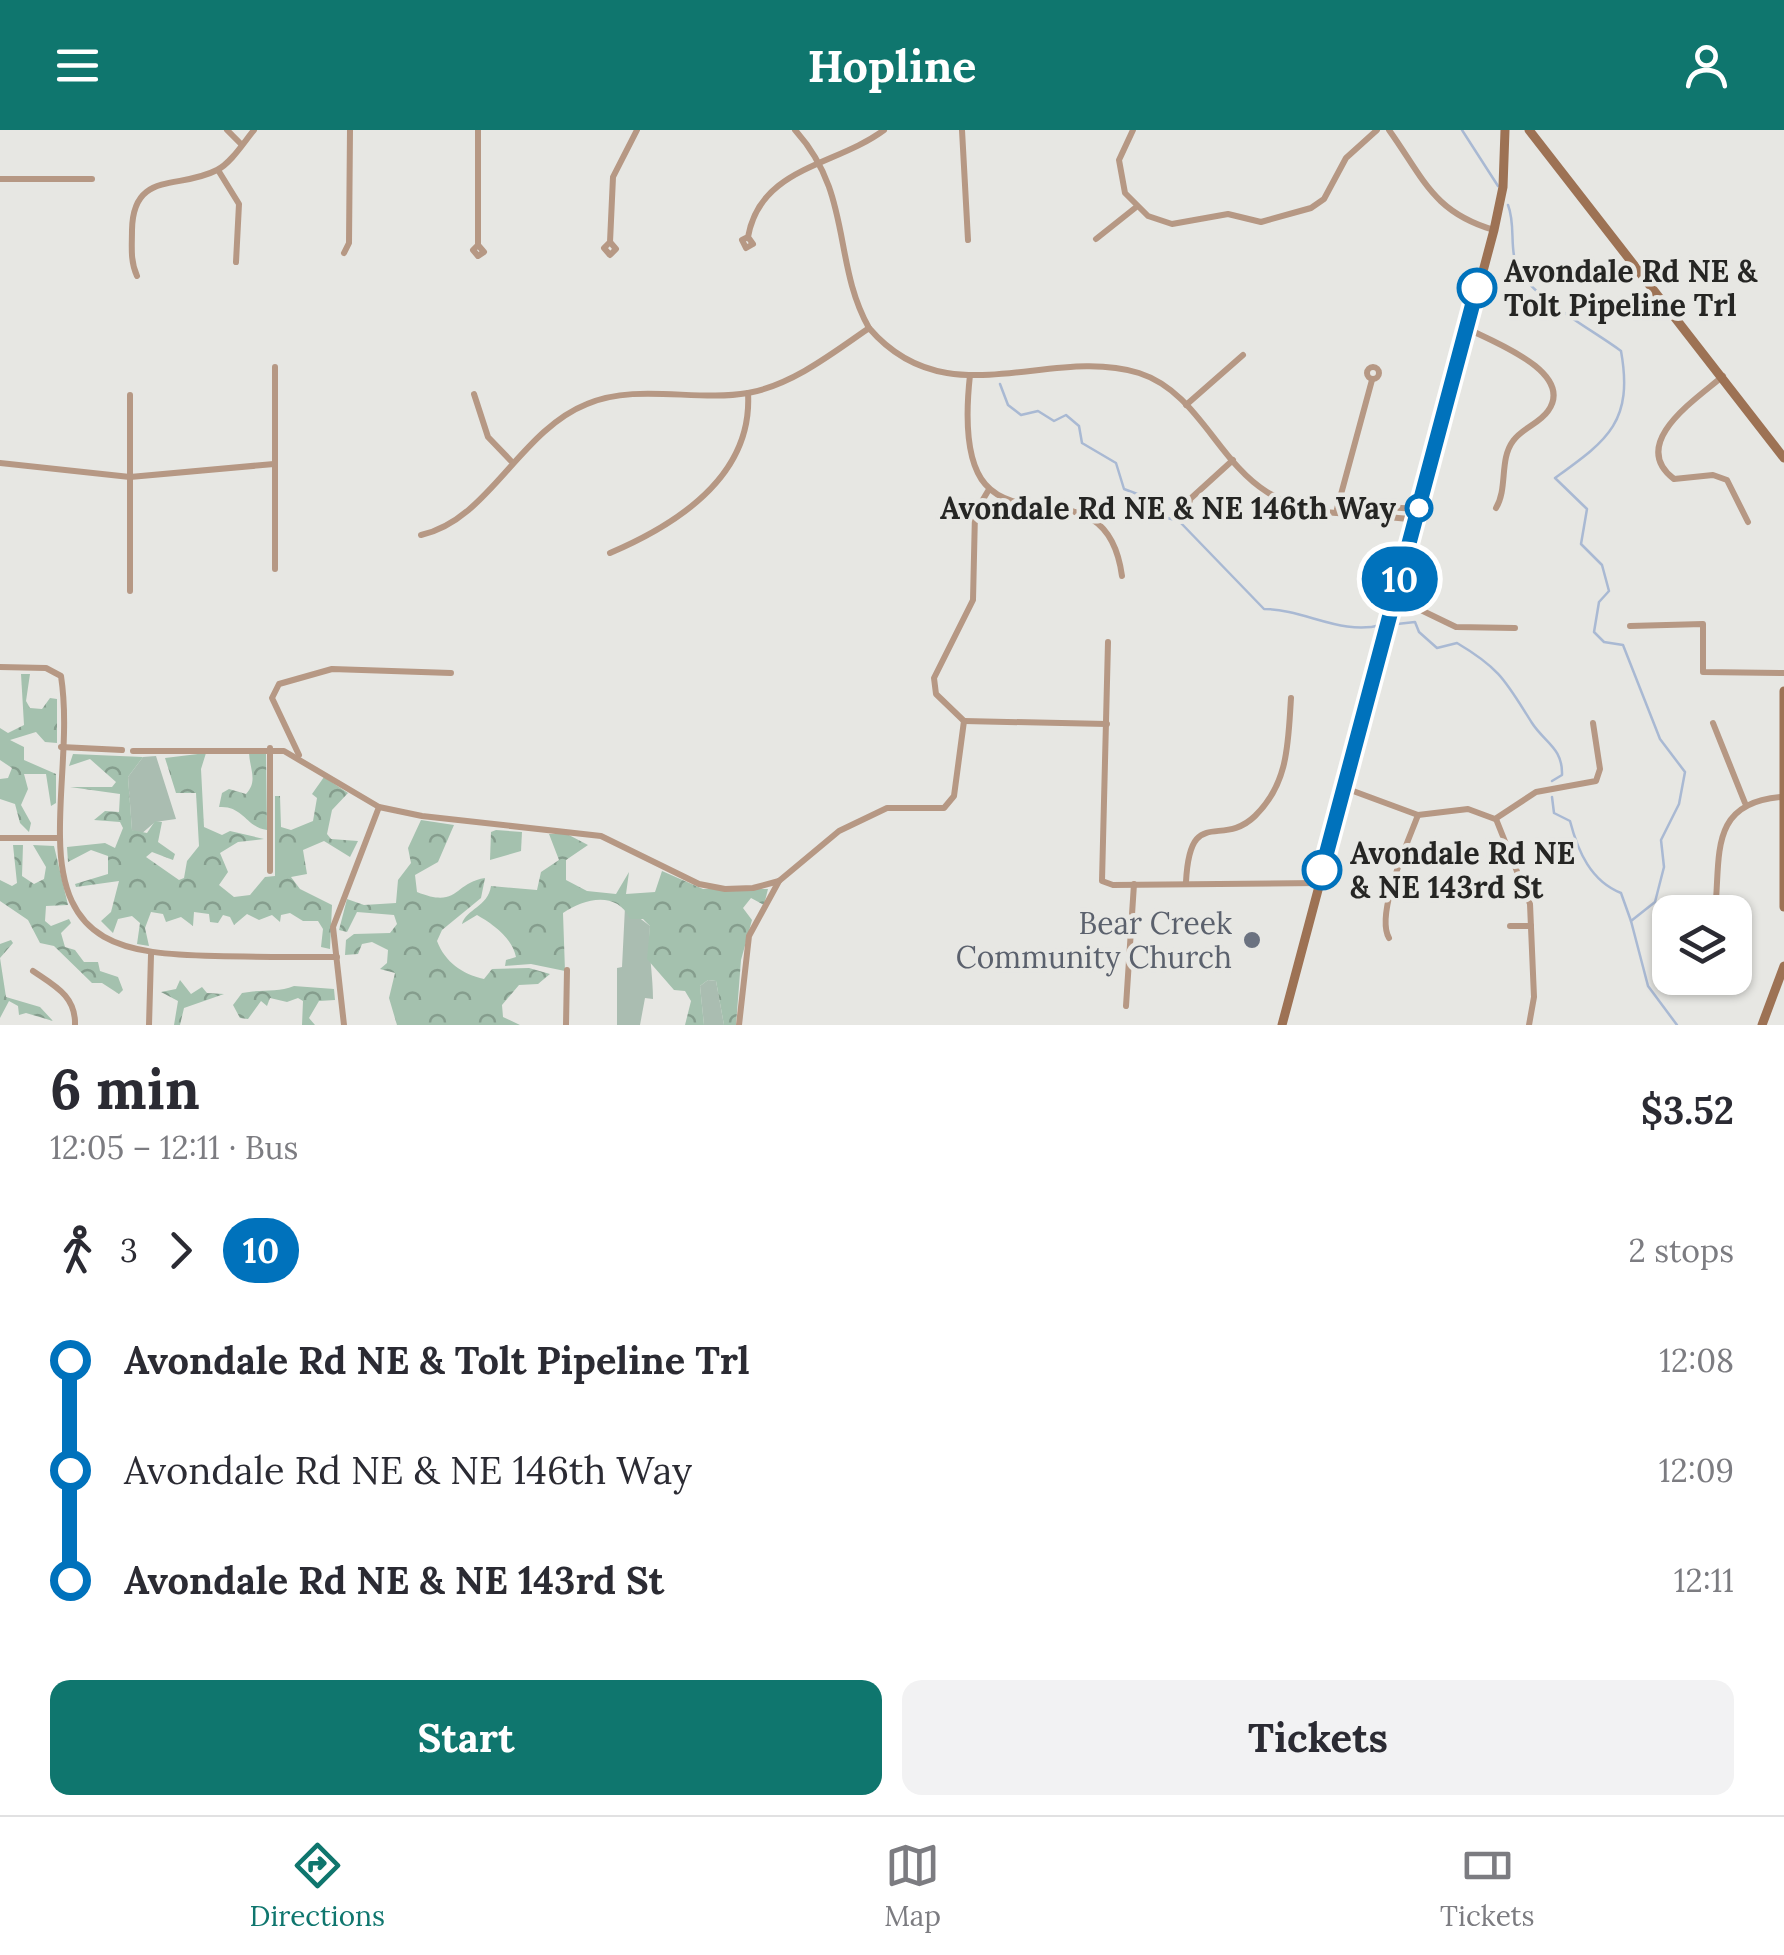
<!DOCTYPE html>
<meta charset="utf-8">
<style>
body{margin:0;font-family:Lora,serif;background:#f2f2f3;color:#2b2b33;height:100vh;display:flex;flex-direction:column;font-size:38px;white-space:nowrap}
*{box-sizing:border-box;margin:0}
p{font-size:32px;color:#7c7c81}
.icon{flex:none;width:55px;height:55px;fill:none;stroke:currentColor;stroke-width:2;stroke-linecap:round;stroke-linejoin:round}
.map{position:relative;height:895px;overflow:hidden}
.panel{display:flex;flex-direction:column;background:#fff;flex:1}
.panel>*{flex:none}
.badge{padding:0 20px;border-radius:32px;font-size:35px;line-height:65px}
.controls{position:absolute;left:1652px;top:765px;display:grid;gap:20px}
.controls a{display:grid;place-items:center;width:100px;height:100px;border-radius:20px;background:#fff;box-shadow:0 2px 8px #0004;font-size:50px}
.map>.badge{position:absolute;translate:-50% -50%;box-shadow:0 0 0 5px #fff}
.legs{display:flex;align-items:center;gap:15px;height:110px;padding:0 50px;font-size:32px}
.legs p{margin-inline-start:auto}
.headline{display:flex;align-items:center;justify-content:space-between;height:170px;padding:0 50px}
h1{font-size:55px;font-weight:800;line-height:75px}
.cta{display:flex;gap:20px;margin-top:auto;padding:20px 50px}
.cta a{flex:1;height:115px;border-radius:20px;background:#0f766e;color:#fff;font-size:40px;font-weight:800;line-height:115px;text-align:center}
.cta a+a{background:#f2f2f3;color:#2b2b33}
ul{padding:0 50px;list-style:none}
li{display:flex;align-items:center;gap:35px;height:110px;font-size:38px}
li i{display:grid;place-items:center;width:15px;height:100%;margin:0 12px;background:currentColor}
li i::after{content:'';width:25px;height:25px;margin:-12px;border:8px solid;border-radius:50%;background:#fff}
li p{margin-inline-start:auto}
li:first-child i{background:linear-gradient(#0000 50%,currentColor 0)}
li:last-child i{background:linear-gradient(currentColor 50%,#0000 0)}
header{display:flex;justify-content:space-between;align-items:center;height:130px;padding:0 50px;background:#0f766e;color:#fff;font-size:45px;font-weight:800}
.tab-bar{display:flex;justify-content:space-around;align-items:center;height:140px;border-top:2px solid #e1e1e2;background:#fff;font-size:28px;color:#7c7c81}
.tab-bar a{display:grid;justify-items:center;gap:5px}
.tab-bar .active{color:#0f766e}
.map>svg:first-child{display:block}
.green{fill:#aabdb1}
.forest{fill:url(#forest-crowns)}
.lines{fill:none;stroke-linecap:round;stroke-linejoin:round}
.stream{stroke:#a9b9d3;stroke-width:2.5}
.street{stroke:#b69884;stroke-width:6}
.secondary{stroke:#9d7254;stroke-width:9}
.line-1-casing{stroke:#fff;stroke-width:22}
.line-1{stroke:#0072bc;stroke-width:15}
.stop-1-dot{fill:#fff;stroke:#0072bc;stroke-width:5}
.worship-dot{fill:#6b7280;stroke:#e7e7e3;stroke-width:4}
.labels{text-anchor:middle;dominant-baseline:central;stroke-width:9;stroke-linejoin:round;paint-order:stroke}
.stop-label{font-size:30px;font-weight:bold;fill:#262624;stroke:#e7e7e3;text-anchor:start}
.worship-label{font-size:30px;fill:#5b616d;stroke:#e7e7e3;text-anchor:end}
</style>
<header><svg class="icon" aria-label="menu" viewBox="0 0 24 24"><path d="M4 6h16M4 12h16M4 18h16"/></svg>Hopline<svg class="icon" aria-label="person" viewBox="0 0 24 24"><circle cx="12" cy="8" r="4"/><path d="M4 21q1-7 8-7t8 7"/></svg></header>
<div class="map">
<svg width="1784" height="895" viewBox="0 0 1784 895">
<defs>
<pattern id="forest-crowns" width="20" height="18" patternUnits="userSpaceOnUse" patternTransform="scale(2.5)"><rect width="20" height="18" fill="#a4c1ae"/><path d="M2 6a3 3 0 1 1 6 0M12 15a3 3 0 1 1 6 0" fill="none" stroke="#859d8d"/></pattern>
</defs>
<rect width="100%" height="100%" fill="#e7e7e3"/>
<g class="green">
<path d="M 156,626 L 176,689 L 155,692 L 140,705 L 132,700 L 128,647 L 143,627 Z"/>
<path d="M 625,777 L 650,796 C 648,822 653,843 653,869 L 645,868 L 640,895 L 617,895 L 617,838 L 622,837 Z"/>
<path d="M 708,850 L 716,851 L 724,895 L 704,895 L 700,856 Z"/>
</g>
<g class="forest">
<path d="M 21,544 L 30,544 L 26,571 L 30,578 L 42,579 L 50,568 L 57,569 L 57,613 L 45,612 L 36,602 L 10,610 L 24,617 L 24,630 L 56,644 L 56,673 L 51,676 L 46,644 L 24,644 L 28,659 L 21,675 L 31,693 L 29,702 L 20,693 L 15,674 L 0,669 L 0,649 L 8,648 L 12,638 L 0,630 L 0,598 L 8,603 L 24,595 Z"/>
<path d="M 206,623 L 201,639 L 204,697 L 222,705 L 230,701 L 264,709 L 238,712 L 220,723 L 228,742 L 219,755 L 234,767 L 250,765 L 265,747 L 275,746 L 275,666 L 280,666 L 281,697 L 291,700 L 313,691 L 317,668 L 312,664 L 324,647 L 348,663 L 332,680 L 327,704 L 331,709 L 358,711 L 350,727 L 324,711 L 303,720 L 307,744 L 291,747 L 300,759 L 332,775 L 330,819 L 321,817 L 323,799 L 318,791 L 303,791 L 290,783 L 281,785 L 280,792 L 272,785 L 259,790 L 247,784 L 234,795 L 230,787 L 223,785 L 218,793 L 210,792 L 209,784 L 194,782 L 193,796 L 181,787 L 166,792 L 163,784 L 151,782 L 145,798 L 149,816 L 137,814 L 140,793 L 132,786 L 118,789 L 113,803 L 101,791 L 111,782 L 119,751 L 76,757 L 75,754 L 108,744 L 108,726 L 91,720 L 68,732 L 67,717 L 105,713 L 115,718 L 123,698 L 120,692 L 94,690 L 105,681 L 119,682 L 120,664 L 70,657 L 112,657 L 116,652 L 90,629 L 69,636 L 73,624 L 143,627 L 128,647 L 132,700 L 147,703 L 155,691 L 162,692 L 158,712 L 175,724 L 173,730 L 152,722 L 146,727 L 179,750 L 184,748 L 187,731 L 199,716 L 196,663 L 176,663 L 165,628 Z"/>
<path d="M 249,623 L 266,623 L 267,700 C 247,698 243,675 219,677 L 222,663 L 229,659 L 246,664 C 258,651 250,640 249,623 Z"/>
<path d="M 421,690 L 454,695 L 438,732 L 415,745 L 417,762 C 459,779 453,753 485,748 L 481,768 L 442,800 L 437,811 C 445,832 462,844 484,849 L 492,839 L 529,838 L 550,844 L 538,854 L 519,855 L 502,875 L 503,887 L 520,895 L 397,895 L 389,868 L 395,843 L 380,839 L 387,833 L 388,820 L 372,812 L 362,814 L 358,824 L 345,825 L 346,810 L 354,804 L 390,803 L 397,794 L 394,785 L 357,782 L 347,802 L 339,800 L 347,769 L 364,775 L 396,773 L 398,750 L 411,733 L 408,718 Z"/>
<path d="M 496,700 L 522,702 L 521,721 L 490,730 L 491,702 Z"/>
<path d="M 549,704 L 567,704 L 588,715 L 566,730 L 566,750 L 587,761 L 616,764 L 629,742 L 626,764 L 655,762 L 662,741 L 703,759 L 768,759 L 764,775 L 751,768 L 743,778 L 752,790 L 741,830 L 736,895 L 724,895 L 716,851 L 708,850 L 700,856 L 704,895 L 685,895 L 691,871 L 685,861 L 674,860 L 647,829 L 650,796 L 643,789 L 630,789 C 617,761 585,768 563,783 L 565,841 L 531,834 L 505,836 L 506,830 L 516,827 C 512,807 491,793 477,785 L 462,794 C 466,779 488,777 491,756 L 537,760 L 541,742 L 559,730 Z"/>
<path d="M 13,715 L 23,715 L 22,746 L 34,754 L 44,749 L 46,737 L 33,715 L 54,716 L 68,775 L 46,776 L 45,791 L 51,796 L 69,789 L 71,793 L 61,803 L 65,817 L 75,820 L 84,832 L 98,832 L 100,841 L 118,847 L 123,860 L 119,864 L 102,853 L 92,853 L 54,816 L 40,813 L 28,790 L 0,771 L 0,750 L 12,756 L 17,753 Z"/>
<path d="M 11,810 L 13,813 L 0,828 L 6,867 L 40,877 L 53,891 L 26,883 L 19,885 L 18,876 L 9,871 L 0,888 L 0,814 Z"/>
<path d="M 180,850 L 191,864 L 202,857 L 207,863 L 224,864 L 184,878 L 180,895 L 174,895 L 178,871 L 161,862 L 176,859 Z"/>
<path d="M 294,856 L 334,859 L 335,870 L 319,871 L 309,888 L 315,895 L 302,895 L 303,871 L 298,868 L 287,872 L 270,868 L 267,876 L 261,871 L 248,889 L 240,888 L 233,875 L 242,863 C 261,859 277,863 294,856 Z"/>
</g>
<g class="lines">
<g class="stream">
<path d="M 1462,0 L 1498,56"/>
<path d="M 1508,75 C 1516,95 1509,119 1517,137 C 1532,168 1593,200 1621,221 C 1634,293 1606,311 1555,348 L 1587,379 L 1581,414 L 1602,435 L 1609,461 L 1599,472 L 1594,502 L 1604,512 L 1623,515 L 1660,609 L 1685,642 L 1679,674 L 1661,710 L 1664,737 L 1655,772 L 1631,791 L 1648,856 L 1677,895"/>
<path d="M 1000,254 L 1008,275 L 1021,285 L 1038,281 L 1054,291 L 1066,285 L 1079,296 L 1082,313 L 1116,333 L 1124,359 L 1148,368 L 1148,383 L 1179,391 L 1264,479 C 1304,479 1342,506 1381,495"/>
<path d="M 1397,494 L 1415,492 L 1419,502 L 1437,518 L 1457,513 C 1501,539 1506,552 1532,593 C 1545,613 1563,618 1562,645 L 1552,651"/>
<path d="M 1552,667 L 1554,683 L 1570,691 C 1578,722 1591,751 1621,763 L 1631,791"/>
</g>
<g class="street">
<path d="M 227,0 L 241,14"/>
<path d="M 478,0 L 478,115 L 484,122 L 478,126 L 473,120 L 478,115"/>
<path d="M 795,0 C 853,64 832,132 869,198"/>
<path d="M 962,0 L 968,110"/>
<path d="M 1133,0 L 1119,30 L 1125,63 L 1148,86 L 1172,94 L 1228,84 L 1261,92 L 1311,78 L 1324,69 L 1346,28 L 1377,0"/>
<path d="M 1389,0 C 1424,49 1433,82 1494,100"/>
<path d="M 218,40 L 239,74 L 236,132"/>
<path d="M 0,49 L 92,49"/>
<path d="M 748,107 L 753,114 L 746,118 L 742,110 L 748,107 C 760,37 836,36 884,0"/>
<path d="M 1096,109 L 1135,78"/>
<path d="M 610,112 L 616,119 L 610,125 L 604,118 L 610,112 L 613,47 L 637,0"/>
<path d="M 344,123 L 349,113 L 350,0"/>
<path d="M 137,146 C 130,131 132,116 132,100 C 133,40 179,60 217,40 C 231,33 244,12 254,0"/>
<path d="M 1466,198 C 1491,211 1576,242 1548,281 C 1539,294 1522,298 1513,311 C 1499,330 1508,358 1496,378"/>
<circle cx="1373" cy="243" r="6"/>
<path d="M 970,245 C 946,462 1103,307 1122,446"/>
<path d="M 1723,246 C 1698,268 1627,313 1674,349 L 1713,345 L 1727,350 L 1748,392"/>
<path d="M 474,264 L 488,307 L 511,331"/>
<path d="M 130,265 L 130,461"/>
<path d="M 1186,275 L 1243,225"/>
<path d="M 0,333 L 130,347 L 274,334"/>
<circle cx="1184" cy="374" r="6"/>
<path d="M 1189,370 L 1233,330"/>
<path d="M 1337,379 L 1372,250"/>
<path d="M 1338,379 L 1350,375 L 1419,379"/>
<path d="M 421,405 C 489,390 519,301 587,274 C 636,253 696,272 748,263 C 792,255 833,223 869,198 C 947,289 1049,215 1139,243 C 1198,262 1217,331 1267,362 C 1308,389 1369,383 1416,390"/>
<path d="M 610,423 C 678,394 753,346 748,263"/>
<path d="M 275,439 L 275,237"/>
<path d="M 1396,468 L 1456,497 L 1515,498"/>
<path d="M 1630,496 L 1703,494 L 1703,542 L 1784,543"/>
<path d="M 1108,512 L 1102,751 L 1113,755 L 1318,753"/>
<path d="M 0,537 L 46,538 L 61,546 C 69,598 59,655 60,707 C 61,816 124,824 215,826 C 256,827 296,827 337,827"/>
<path d="M 964,591 L 936,564 L 934,548 L 973,470 L 975,383 L 988,361"/>
<path d="M 964,591 L 1107,594"/>
<path d="M 1713,593 L 1745,673"/>
<path d="M 61,617 L 122,620"/>
<path d="M 270,618 L 270,741"/>
<path d="M 133,621 L 284,621 L 379,677 L 422,686 L 601,706 L 699,754 L 725,759 L 753,758 L 779,751 L 839,701 L 887,678 L 944,678 L 954,666 L 964,591"/>
<path d="M 299,625 L 272,568 L 279,554 L 332,539 L 451,543"/>
<path d="M 1345,658 L 1418,685 L 1468,679 L 1495,689 L 1536,662 L 1596,651 L 1600,639 L 1593,593"/>
<path d="M 1496,689 L 1530,774 L 1534,867 L 1529,895"/>
<path d="M 0,708 L 60,708"/>
<path d="M 1186,752 C 1190,674 1221,719 1255,686 C 1289,653 1288,612 1291,568"/>
<path d="M 1715,782 C 1721,726 1708,673 1781,667"/>
<path d="M 1510,796 L 1531,796"/>
<path d="M 1389,808 C 1375,784 1408,712 1418,685"/>
<path d="M 33,841 C 55,856 76,866 75,895"/>
<path d="M 1126,876 L 1134,754"/>
<path d="M 149,895 L 151,825"/>
<path d="M 344,895 L 333,797 L 379,677"/>
<path d="M 566,895 L 567,840"/>
<path d="M 739,895 L 749,806 L 779,751"/>
</g>
<g class="secondary">
<path d="M 1529,0 L 1784,328"/>
<path d="M 1784,561 L 1784,777"/>
<path d="M 1282,895 L 1494,100 L 1503,57 L 1505,0"/>
<path d="M 1762,895 L 1784,836"/>
</g>
</g>
<g class="lines">
<g class="line-1-casing">
<path id="line-1" d="M 1322,740 L 1477,158"/>
</g>
<use href="#line-1" class="line-1"/>
</g>
<g class="stop-1-dot">
<circle cx="1477" cy="158" r="18"/>
<circle cx="1419" cy="378" r="12"/>
<circle cx="1322" cy="740" r="18"/>
</g>
<circle class="worship-dot" cx="1252" cy="810" r="10"/>
<g class="labels">
<g class="stop-label">
<text x="1504" y="141">Avondale Rd NE &amp;<tspan x="1504" dy="34">Tolt Pipeline Trl</tspan></text>
<text x="1396" y="378" text-anchor="end">Avondale Rd NE &amp; NE 146th Way</text>
<text x="1350" y="723">Avondale Rd NE<tspan x="1350" dy="34">&amp; NE 143rd St</tspan></text>
</g>
<g class="worship-label">
<text x="1232" y="793">Bear Creek<tspan x="1232" dy="34">Community Church</tspan></text>
</g>
</g>
</svg>
<div class="controls">
<a><svg class="icon" aria-label="layers" viewBox="0 0 24 24"><path d="M12 4l9 5-9 5-9-5zM3 14l9 5 9-5"/></svg></a>
</div>
<b class="badge" style="left:1400px;top:449px;background:#0072bc;color:#fff">10</b>
</div>
<section class="panel">
<div class="headline"><div><h1>6 min</h1><p>12:05 – 12:11 · Bus</p></div><b>$3.52</b></div>
<div class="legs"><svg class="icon" aria-label="walk" viewBox="0 0 24 24"><circle cx="13" cy="4" r="2"/><path d="M13 8l-2 6 4 7M11 14l-3 7M7 12l3-4h3l4 4"/></svg>3<svg class="icon" aria-label="forward" viewBox="0 0 24 24"><path d="M9 5l7 7-7 7"/></svg><b class="badge" style="background:#0072bc;color:#fff">10</b><p>2 stops</p></div>
<ul>
<li><i style="color:#0072bc"></i><b>Avondale Rd NE &amp; Tolt Pipeline Trl</b><p>12:08</p></li>
<li><i style="color:#0072bc"></i><span>Avondale Rd NE &amp; NE 146th Way</span><p>12:09</p></li>
<li><i style="color:#0072bc"></i><b>Avondale Rd NE &amp; NE 143rd St</b><p>12:11</p></li>
</ul>
<div class="cta"><a>Start</a><a>Tickets</a></div>
</section>
<nav class="tab-bar">
<a class="active"><svg class="icon" aria-label="directions" viewBox="0 0 24 24"><path d="M12 3l9 9-9 9-9-9zM9 14v-3h6M13 9l2 2-2 2"/></svg>Directions</a>
<a><svg class="icon" aria-label="map" viewBox="0 0 24 24"><path d="M3 6l6-2 6 2 6-2v14l-6 2-6-2-6 2zM9 4v14M15 6v14"/></svg>Map</a>
<a><svg class="icon" aria-label="tickets" viewBox="0 0 24 24"><path d="M3 7h18v10H3zM15 7v10"/></svg>Tickets</a>
</nav>
